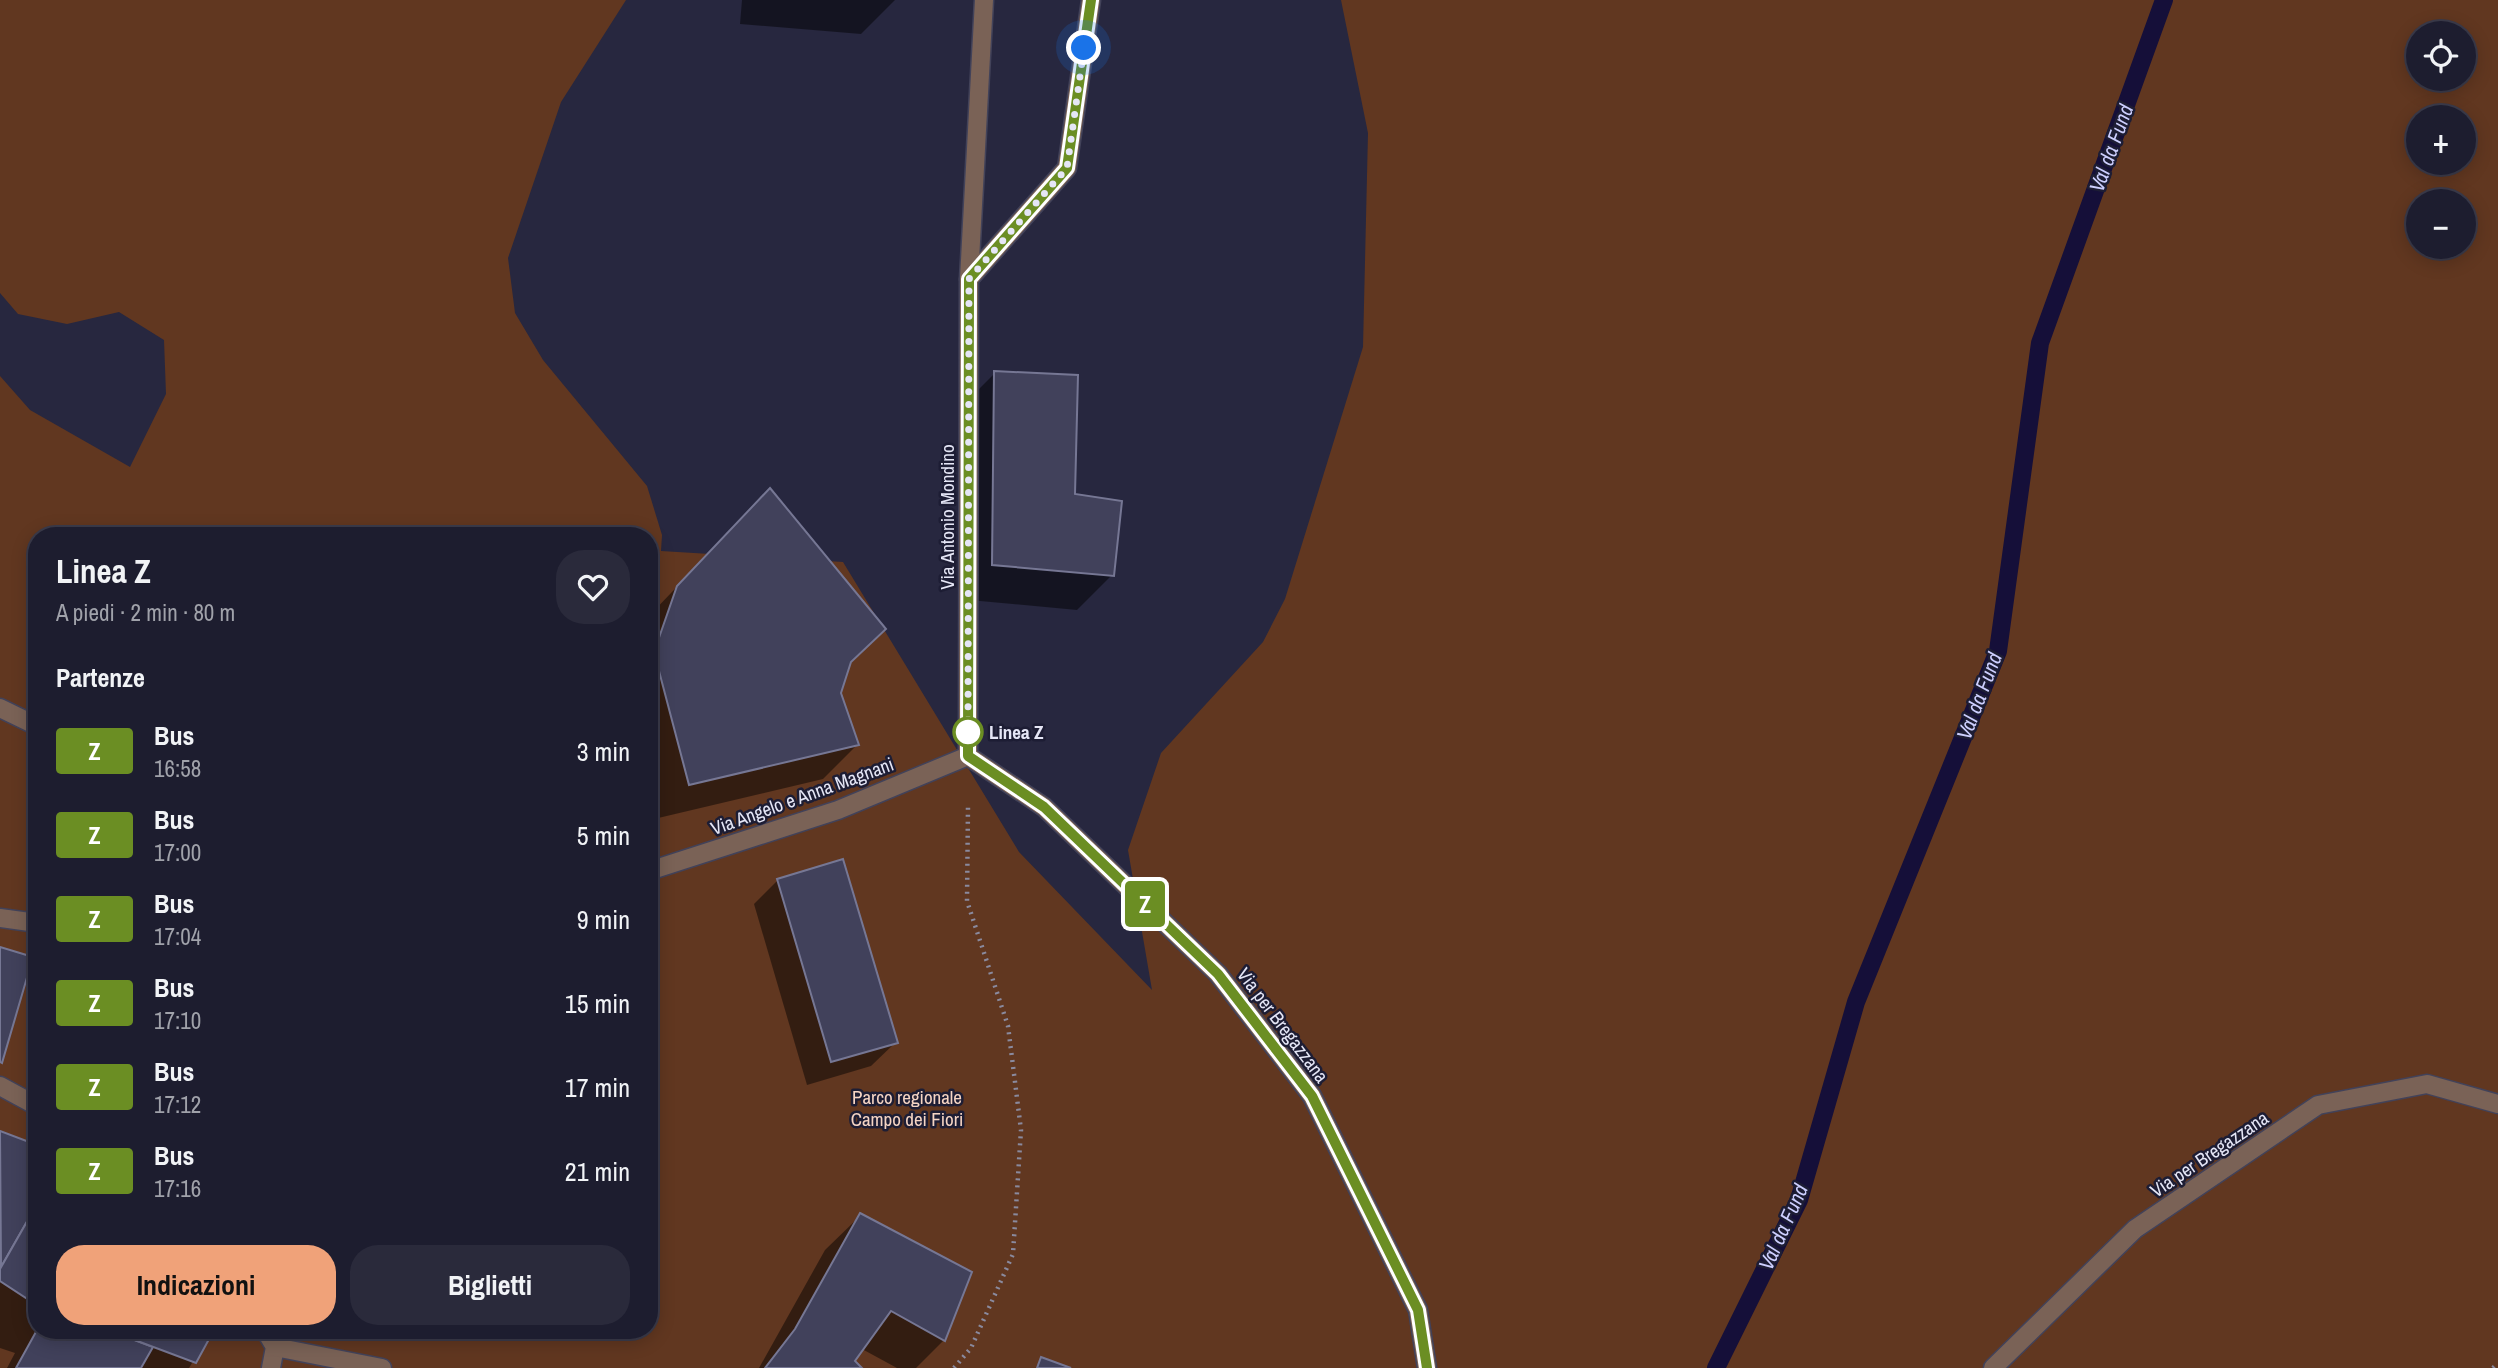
<!DOCTYPE html>
<html lang="it">
<meta charset="utf-8">
<style>
body{margin:0;font-family:"Archivo Narrow",sans-serif;background:#2a2a3b;color:#f1f3f6;height:100vh;display:flex;flex-direction:column;font-size:26px;white-space:nowrap}
*{box-sizing:border-box;margin:0}
p{font-size:23px;color:#a0a2aa}
.icon{flex:none;width:38px;height:38px;fill:none;stroke:currentColor;stroke-width:2;stroke-linecap:round;stroke-linejoin:round}
.map{position:relative;flex:1;overflow:hidden}
.details{position:absolute;left:28px;top:527px;width:630px;height:812px;display:flex;flex-direction:column;background:#1d1d2f;border-radius:28px;box-shadow:0 4px 18px #0003,0 0 0 2px #3b3b4b}
.details>*{flex:none}
.badge{padding:0 14px;border-radius:5px;font-size:24px;line-height:46px}
.tools{position:absolute;left:2406px;top:21px;display:grid;gap:14px}
.tools a{display:grid;place-items:center;width:70px;height:70px;border-radius:50%;background:#1d1d2f;box-shadow:0 4px 18px #0003,0 0 0 2px #3b3b4b;font-size:35px}
.you{position:absolute;width:35px;height:35px;margin:-18px;border:5px solid #fff;border-radius:50%;background:#1a73e8;box-shadow:0 0 0 10px #1a73e833}
.map>.badge{position:absolute;translate:-50% -50%;box-shadow:0 0 0 4px #fff}
h2{padding:0 28px;font-size:26px;line-height:63px}
.round{display:grid;place-items:center;flex:none;width:74px;height:74px;border-radius:28px;background:#2a2a3b}
.summary{display:flex;align-items:center;justify-content:space-between;height:119px;padding:0 28px}
h1{font-size:33px;font-weight:700;line-height:52px}
.button{display:flex;gap:14px;margin-top:auto;padding:14px 28px}
.button a{flex:1;height:80px;border-radius:28px;background:#f0a279;color:#111;font-size:28px;font-weight:700;line-height:80px;text-align:center}
.button a+a{background:#2a2a3b;color:#f1f3f6}
ul{padding:0;list-style:none}
li{display:flex;align-items:center;gap:21px;height:84px;padding:0 28px}
li div{flex:1}
li b{display:block;font-size:26px}
li em{font-style:normal}
li .badge{min-width:77px;font-weight:700;text-align:center}
.map>svg:first-child{display:block}
.green{fill:#613720;fill-rule:evenodd}
.shadow{fill:#0007}
.lines{fill:none;stroke-linecap:round;stroke-linejoin:round}
.stream{stroke:#150f39;stroke-width:18}
.building{fill:#41415b;stroke:#767794;stroke-width:2}
.minor-casing{stroke:#424259;stroke-width:21}
.path{stroke:#8a8a9e;stroke-width:4.5;stroke-dasharray:2 5;stroke-linecap:butt}
.minor{stroke:#7a6256;stroke-width:18}
.line-casing{stroke:#fff;stroke-width:16}
.line{stroke:#6b8e23;stroke-width:10}
.walk{stroke:#e5e6f6;stroke-width:7;stroke-dasharray:0 12.6}
.stop-dot{fill:#fff;stroke:#6b8e23;stroke-width:3.5}
.labels{text-anchor:middle;dominant-baseline:central;stroke-width:5;stroke-linejoin:round;paint-order:stroke}
.street-label{font-size:19px;fill:#e5e6f6;stroke:#1d1d34}
.stop-label{font-size:19px;font-weight:bold;fill:#e5e6f6;stroke:#1d1d34;text-anchor:start}
.park-label{font-size:19px;fill:#f6d5c4;stroke:#1d1d34}
.water-label{font-size:21px;font-style:italic;fill:#cdcffe;stroke:#1d1d34}
</style>
<div class="map">
<svg width="2498" height="1368" viewBox="0 0 2498 1368">
<rect width="100%" height="100%" fill="#27273f"/>
<path class="green" d="M 0,0 L 626,0 L 561,102 L 508,258 L 515,313 L 543,360 L 647,486 L 662,535 L 661,551 L 843,562 L 1019,852 L 1152,990 L 1128,850 L 1161,753 L 1263,642 L 1285,599 L 1363,347 L 1368,133 L 1341,0 L 2498,0 L 2498,1368 L 0,1368 L 0,376 L 30,410 L 130,467 L 166,394 L 164,340 L 119,312 L 67,324 L 18,314 L 0,293 ZM 2418,33 L 2464,33 L 2464,79 L 2418,79 ZM 2418,117 L 2464,117 L 2464,163 L 2418,163 ZM 2418,201 L 2464,201 L 2464,247 L 2418,247 ZM 37,536 L 649,536 L 649,1330 L 37,1330 Z"/>
<g class="shadow">
<path d="M 742,0 L 895,0 L 861,34 L 740,24 Z"/>
<path d="M 995,373 L 1073,496 L 1112,575 L 1077,610 L 958,599 L 960,408 Z"/>
<path d="M 736,525 L 848,664 L 839,693 L 857,745 L 823,779 L 654,819 L 649,800 L 649,616 Z"/>
<path d="M 778,880 L 896,1042 L 871,1066 L 807,1085 L 754,904 Z"/>
<path d="M 0,1133 L 37,1147 L 37,1330 L 212,1330 L 189,1368 L 7,1368 L 15,1353 L 0,1348 Z"/>
<path d="M 860,1216 L 944,1340 L 916,1368 L 897,1368 L 862,1349 L 853,1362 L 860,1368 L 759,1368 L 825,1250 Z"/>
</g>
<g class="lines">
<path class="stream" d="M 1716,1368 L 1799,1200 L 1856,1002 L 1998,651 L 2040,343 L 2164,0"/>
</g>
<g class="building">
<path d="M 994,371 L 1078,375 L 1075,494 L 1122,501 L 1114,576 L 992,565 Z"/>
<path d="M 770,488 L 886,629 L 851,662 L 841,693 L 859,745 L 689,785 L 654,652 L 677,586 Z"/>
<path d="M 843,859 L 898,1043 L 831,1062 L 777,879 Z"/>
<path d="M 0,947 L 33,957 L 2,1063 L 0,1062 Z"/>
<path d="M 0,1131 L 37,1145 L 37,1204 L 1,1267 Z"/>
<path d="M 37,1204 L 37,1285 L 29,1300 L 0,1281 L 0,1269 Z"/>
<path d="M 860,1213 L 972,1272 L 945,1341 L 891,1311 L 855,1361 L 862,1368 L 765,1368 L 795,1329 Z"/>
<path d="M 37,1330 L 108,1330 L 153,1347 L 141,1368 L 16,1368 Z"/>
<path d="M 108,1330 L 214,1330 L 196,1363 Z"/>
<path d="M 1041,1357 L 1071,1368 L 1037,1368 Z"/>
</g>
<g class="lines">
<g class="minor-casing">
<g id="minor">
<path d="M 969,279 L 1067,168 L 1091,0"/>
<path d="M 0,708 L 37,726"/>
<path d="M 968,756 L 1044,807 L 1218,974 L 1312,1096 L 1418,1310 L 1427,1368"/>
<path d="M 968,756 L 969,279 L 984,0"/>
<path d="M 649,871 L 838,810 L 968,756"/>
<path d="M 0,918 L 37,923"/>
<path d="M 0,1086 L 37,1106"/>
<path d="M 265,1330 L 275,1347 L 271,1368"/>
<path d="M 275,1347 L 382,1368"/>
<path d="M 1993,1368 L 2135,1229 L 2318,1105 L 2427,1084 L 2498,1104"/>
</g>
</g>
<g class="path">
<path d="M 954,1368 L 971,1348 L 1013,1254 L 1021,1130 L 1008,1026 L 967,901 L 968,806"/>
<path d="M 2493,1368 L 2498,1363"/>
</g>
<use href="#minor" class="minor"/>
</g>
<g class="lines">
<g class="line-casing">
<path id="line" d="M 1091,0 L 1067,168 L 969,279 L 968,756 L 1044,807 L 1218,974 L 1312,1096 L 1418,1310 L 1427,1368"/>
</g>
<use href="#line" class="line"/>
<path class="walk" d="M 968,732 L 969,279 L 1067,168 L 1084,48"/>
</g>
<circle class="stop-dot" cx="968" cy="732" r="14"/>
<g class="labels">
<g class="street-label">
<text transform="translate(947 517) rotate(-90)">Via Antonio Mondino</text>
<text transform="translate(802 796) rotate(-20)">Via Angelo e Anna Magnani</text>
<text transform="translate(1283 1025) rotate(53)">Via per Bregazzana</text>
<text transform="translate(2209 1154) rotate(-34)">Via per Bregazzana</text>
</g>
<g class="stop-label">
<text x="989" y="732">Linea Z</text>
</g>
<g class="park-label">
<text x="907" y="1097">Parco regionale<tspan x="907" dy="22">Campo dei Fiori</tspan></text>
</g>
<g class="water-label">
<text transform="translate(2111 148) rotate(-70)">Val da Fund</text>
<text transform="translate(1979 696) rotate(-69)">Val da Fund</text>
<text transform="translate(1783 1227) rotate(-66)">Val da Fund</text>
</g>
</g>
</svg>
<div class="tools">
<a><svg class="icon" aria-label="locate" viewBox="0 0 24 24"><circle cx="12" cy="12" r="6"/><path d="M12 2v4M12 18v4M2 12h4M18 12h4"/></svg></a>
<a>+</a>
<a>−</a>
</div>
<div class="you" style="left:1084px;top:48px"></div>
<b class="badge" style="left:1145px;top:904px;background:#6b8e23;color:#fff">Z</b>
<section class="details">
<div class="summary"><div><h1>Linea Z</h1><p>A piedi · 2 min · 80 m</p></div><a class="round"><svg class="icon" aria-label="heart" viewBox="0 0 24 24"><path d="M12 20l-8-8c-3-5 5-10 8-4 3-6 11-1 8 4z"/></svg></a></div>
<h2>Partenze</h2>
<ul>
<li><span class="badge" style="background:#6b8e23;color:#fff">Z</span><div><b>Bus</b><p>16:58</p></div><em>3 min</em></li>
<li><span class="badge" style="background:#6b8e23;color:#fff">Z</span><div><b>Bus</b><p>17:00</p></div><em>5 min</em></li>
<li><span class="badge" style="background:#6b8e23;color:#fff">Z</span><div><b>Bus</b><p>17:04</p></div><em>9 min</em></li>
<li><span class="badge" style="background:#6b8e23;color:#fff">Z</span><div><b>Bus</b><p>17:10</p></div><em>15 min</em></li>
<li><span class="badge" style="background:#6b8e23;color:#fff">Z</span><div><b>Bus</b><p>17:12</p></div><em>17 min</em></li>
<li><span class="badge" style="background:#6b8e23;color:#fff">Z</span><div><b>Bus</b><p>17:16</p></div><em>21 min</em></li>
</ul>
<div class="button"><a>Indicazioni</a><a>Biglietti</a></div>
</section>
</div>
